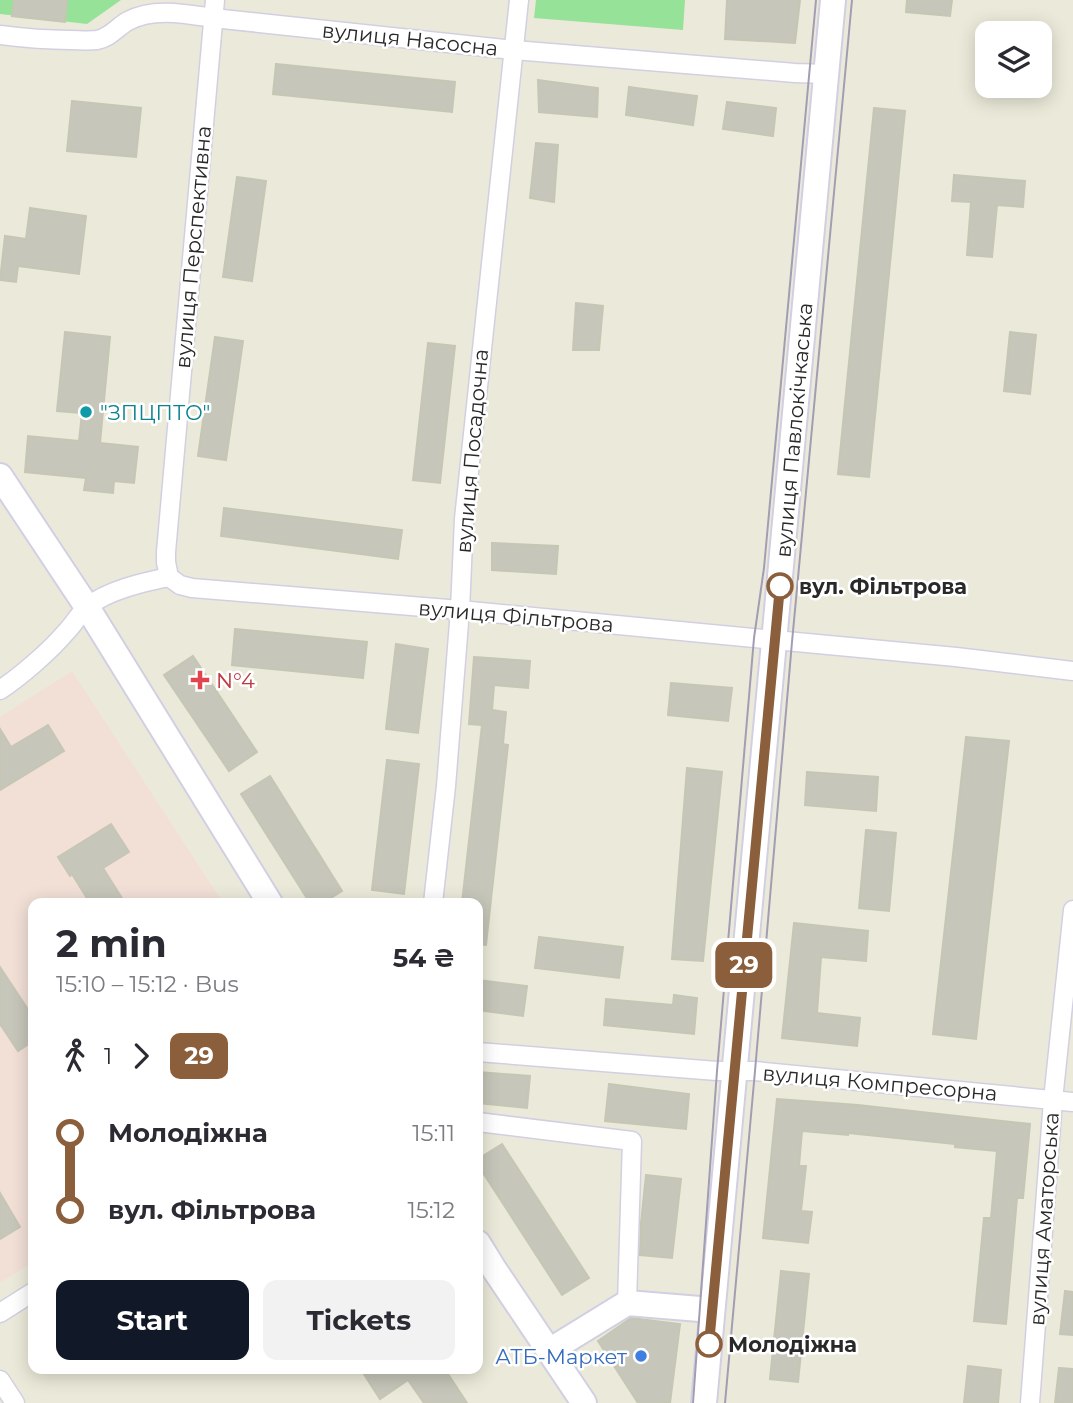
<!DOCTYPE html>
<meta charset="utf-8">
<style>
body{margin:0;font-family:Montserrat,sans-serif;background:#f2f2f3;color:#2b2b33;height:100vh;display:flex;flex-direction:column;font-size:26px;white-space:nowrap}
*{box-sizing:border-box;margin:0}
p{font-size:23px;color:#7c7c81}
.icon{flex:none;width:38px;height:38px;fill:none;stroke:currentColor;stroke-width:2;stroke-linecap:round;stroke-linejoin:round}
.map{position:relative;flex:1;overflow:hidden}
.details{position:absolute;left:28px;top:898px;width:455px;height:476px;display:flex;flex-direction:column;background:#fff;border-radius:14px;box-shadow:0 4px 18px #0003}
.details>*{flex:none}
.badge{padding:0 14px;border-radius:10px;font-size:24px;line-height:46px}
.tools{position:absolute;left:975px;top:21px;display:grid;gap:14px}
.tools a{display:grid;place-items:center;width:77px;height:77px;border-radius:14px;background:#fff;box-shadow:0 4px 18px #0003;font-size:35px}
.map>.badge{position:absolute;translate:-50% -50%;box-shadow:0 0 0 4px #fff}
.legs{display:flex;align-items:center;gap:10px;height:77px;padding:0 28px;font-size:23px}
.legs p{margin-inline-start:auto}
.headline{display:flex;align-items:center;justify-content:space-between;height:119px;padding:0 28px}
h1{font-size:38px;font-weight:700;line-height:52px}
.primary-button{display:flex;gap:14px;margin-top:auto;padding:14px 28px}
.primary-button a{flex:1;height:80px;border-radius:14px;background:#111827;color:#fff;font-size:28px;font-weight:700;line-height:80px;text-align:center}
.primary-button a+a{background:#f2f2f3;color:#2b2b33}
ul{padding:0 28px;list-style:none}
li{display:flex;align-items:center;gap:24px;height:77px;font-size:26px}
li i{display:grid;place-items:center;width:10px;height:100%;margin:0 9px;background:currentColor}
li i::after{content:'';width:18px;height:18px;margin:-9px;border:5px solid;border-radius:50%;background:#fff}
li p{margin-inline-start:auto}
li:first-child i{background:linear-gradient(#0000 50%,currentColor 0)}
li:last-child i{background:linear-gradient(currentColor 50%,#0000 0)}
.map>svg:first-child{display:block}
.medical{fill:#f2e0d7}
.green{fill:#96e299}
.building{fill:#c6c6ba;stroke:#c6c6b4;stroke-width:2}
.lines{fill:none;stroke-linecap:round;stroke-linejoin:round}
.street-casing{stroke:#d3cfe2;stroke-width:21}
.secondary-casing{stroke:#d3cfe2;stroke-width:28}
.street{stroke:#fff;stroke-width:18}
.secondary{stroke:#fff;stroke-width:24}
.tram{stroke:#a29db3;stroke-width:2}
.line-1-casing{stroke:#fff;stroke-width:16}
.line-1{stroke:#8b5e3c;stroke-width:10}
.culture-dot{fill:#0f9aa8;stroke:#fff;stroke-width:2.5}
.stop-1-dot{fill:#fff;stroke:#8b5e3c;stroke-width:3.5}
.health-dot{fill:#e0444e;stroke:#fff;stroke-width:2.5}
.shop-dot{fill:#3f7fe0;stroke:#fff;stroke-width:2.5}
.labels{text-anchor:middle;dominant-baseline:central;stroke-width:5;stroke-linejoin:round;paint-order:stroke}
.street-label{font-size:21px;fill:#292929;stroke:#fff}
.culture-label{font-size:21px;fill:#0d838f;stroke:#fff;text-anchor:start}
.stop-label{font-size:21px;font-weight:bold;fill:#292929;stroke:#fff;text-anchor:start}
.health-label{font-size:21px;fill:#be3a42;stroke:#fff;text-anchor:start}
.shop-label{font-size:21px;fill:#366cbe;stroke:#fff;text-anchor:end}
</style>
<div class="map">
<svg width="1073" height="1403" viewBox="0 0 1073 1403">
<rect width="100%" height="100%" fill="#ebeada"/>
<path class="medical" d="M 72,671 L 223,903 L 33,903 L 33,1262 L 0,1283 L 0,717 Z"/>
<g class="green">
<path d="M 0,0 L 121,0 L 87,24 L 0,14 Z"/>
<path d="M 536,0 L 685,0 L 683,30 L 534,18 Z"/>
</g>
<g class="building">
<path d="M 14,0 L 67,0 L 65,22 L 12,16 Z"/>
<path d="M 727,0 L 800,0 L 795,43 L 725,39 Z"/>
<path d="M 907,0 L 952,0 L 950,16 L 906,12 Z"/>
<path d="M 276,64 L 455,82 L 452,112 L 273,94 Z"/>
<path d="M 538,80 L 598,88 L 597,117 L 539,112 Z"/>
<path d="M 629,87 L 697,96 L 693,125 L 626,115 Z"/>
<path d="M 72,101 L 141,108 L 136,157 L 67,151 Z"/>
<path d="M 727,102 L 776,108 L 773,136 L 723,129 Z"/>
<path d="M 874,108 L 905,111 L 869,477 L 838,474 Z"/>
<path d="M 536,143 L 558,145 L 554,202 L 530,198 Z"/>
<path d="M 954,175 L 1025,181 L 1023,207 L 997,205 L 992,257 L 967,255 L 971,202 L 952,201 Z"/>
<path d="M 237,177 L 266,181 L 252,281 L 223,277 Z"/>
<path d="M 30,208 L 86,216 L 79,274 L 18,266 L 16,282 L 0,280 L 5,236 L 26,239 Z"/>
<path d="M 576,303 L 603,306 L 599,350 L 573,350 Z"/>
<path d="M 65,332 L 110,337 L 100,443 L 138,447 L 134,483 L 114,481 L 113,493 L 84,490 L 86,478 L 25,472 L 28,436 L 79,441 L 82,413 L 57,411 Z"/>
<path d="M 1010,332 L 1036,335 L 1030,394 L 1004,391 Z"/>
<path d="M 215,337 L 243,341 L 226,460 L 198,456 Z"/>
<path d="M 428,343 L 455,346 L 440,483 L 413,480 Z"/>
<path d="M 224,508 L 402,530 L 398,559 L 221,536 Z"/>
<path d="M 492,543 L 558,546 L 556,574 L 492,570 Z"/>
<path d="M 235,629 L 367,642 L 363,678 L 232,665 Z"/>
<path d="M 396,644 L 428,649 L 418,733 L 386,729 Z"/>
<path d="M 193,656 L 257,752 L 229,771 L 164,675 Z"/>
<path d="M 474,657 L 530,661 L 528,688 L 494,685 L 492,710 L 506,712 L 503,744 L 508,745 L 486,945 L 478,944 L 478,903 L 462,903 L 482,725 L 469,724 Z"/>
<path d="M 671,683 L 732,688 L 728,721 L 668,715 Z"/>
<path d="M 48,725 L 64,751 L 0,790 L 0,729 L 11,747 Z"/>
<path d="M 966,737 L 1009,741 L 976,1039 L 933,1034 Z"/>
<path d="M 387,760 L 419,764 L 404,894 L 372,890 Z"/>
<path d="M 687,768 L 722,772 L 703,961 L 672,959 Z"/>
<path d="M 807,772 L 878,777 L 876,811 L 805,805 Z"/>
<path d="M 270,776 L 342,891 L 323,903 L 310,903 L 241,794 Z"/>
<path d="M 111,824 L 129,852 L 103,868 L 125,903 L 90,903 L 72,874 L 70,876 L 58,857 Z"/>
<path d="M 866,830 L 896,833 L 889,911 L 859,908 Z"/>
<path d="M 794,923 L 868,931 L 866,961 L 821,957 L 817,1013 L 860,1018 L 857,1046 L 782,1038 Z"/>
<path d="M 539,937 L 623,947 L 619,978 L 535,968 Z"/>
<path d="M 0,967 L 33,1017 L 33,1041 L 18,1051 L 0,1024 Z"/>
<path d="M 478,980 L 527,986 L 523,1016 L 478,1010 Z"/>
<path d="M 674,995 L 697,998 L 694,1034 L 604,1025 L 606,999 L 673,1005 Z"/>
<path d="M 478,1072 L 530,1076 L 527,1108 L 478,1103 Z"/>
<path d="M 609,1084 L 689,1094 L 686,1129 L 605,1121 Z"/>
<path d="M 777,1099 L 858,1105 L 1030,1124 L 1023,1198 L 1017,1198 L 1006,1324 L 974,1321 L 984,1218 L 991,1218 L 997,1151 L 955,1147 L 955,1144 L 848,1133 L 848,1135 L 802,1131 L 799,1166 L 806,1166 L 801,1211 L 812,1212 L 808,1243 L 763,1238 Z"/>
<path d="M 502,1144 L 589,1278 L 562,1295 L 478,1165 L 478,1159 Z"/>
<path d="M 646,1175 L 681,1179 L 672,1258 L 640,1255 L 641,1223 Z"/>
<path d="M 0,1193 L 20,1227 L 0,1239 Z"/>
<path d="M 781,1271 L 809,1274 L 798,1382 L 770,1379 Z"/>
<path d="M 1065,1291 L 1073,1292 L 1073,1335 L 1060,1334 Z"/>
<path d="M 631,1318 L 680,1324 L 670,1403 L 638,1403 L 598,1341 Z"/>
<path d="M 968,1366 L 1001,1370 L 998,1403 L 964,1403 Z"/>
<path d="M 360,1368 L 444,1368 L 467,1403 L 424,1403 L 408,1380 L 380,1399 Z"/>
<path d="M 1059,1368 L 1073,1369 L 1073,1403 L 1055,1403 Z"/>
</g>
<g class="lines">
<g class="street-casing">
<g id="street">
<path d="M 0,35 C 23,38 46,40 70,40 C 79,40 88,41 97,40 C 111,37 117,27 128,21 C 153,7 187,14 213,18 L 514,50 L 795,73 L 827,74"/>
<path d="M 169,577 L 166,562 L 166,552 L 215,0"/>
<path d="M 0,690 C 21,676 50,651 66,632 C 74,624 79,614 87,607 C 108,590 144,582 169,577 L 180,585 L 192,588 L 460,610 L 775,640 L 956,657 L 1073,671"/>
<path d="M 433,903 L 446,786 L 460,610 L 464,519 L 519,0"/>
<path d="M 478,1052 L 717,1071 L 755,1071 L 1073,1102"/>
<path d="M 478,1122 L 632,1141 L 627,1303"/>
<path d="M 0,1313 L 33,1292"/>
<path d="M 0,1380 L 15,1403"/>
<path d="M 1030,1403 L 1053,1100 L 1073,910"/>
</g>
</g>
<g class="secondary-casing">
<g id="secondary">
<path d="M 0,476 L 87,607 L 270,903"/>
<path d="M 478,1243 L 494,1269 L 584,1403"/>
<path d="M 549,1351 L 627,1303 L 712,1310"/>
<path d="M 704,1403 L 833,0"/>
</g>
</g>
<use href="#street" class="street"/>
<use href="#secondary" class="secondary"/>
<g class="tram">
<path d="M 693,1403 L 717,1071 L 754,638 L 764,568 L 816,0"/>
<path d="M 725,1403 L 755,1071 L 792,642 L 852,0"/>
</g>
</g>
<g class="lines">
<g class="line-1-casing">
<path id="line-1" d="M 709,1344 L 780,586"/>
</g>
<use href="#line-1" class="line-1"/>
</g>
<circle class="culture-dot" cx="86" cy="412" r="7"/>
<g class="stop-1-dot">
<circle cx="780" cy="586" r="12"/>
<circle cx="709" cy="1344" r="12"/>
</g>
<path class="health-dot" d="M196.5 669.5h7v7h7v7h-7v7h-7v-7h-7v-7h7z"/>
<circle class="shop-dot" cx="641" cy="1356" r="7"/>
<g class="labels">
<g class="street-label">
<text transform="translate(410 39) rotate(6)">вулиця Насосна</text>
<text transform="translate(193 247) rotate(-85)">вулиця Перспективна</text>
<text transform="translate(794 430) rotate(-85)">вулиця Павлокічкаська</text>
<text transform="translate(472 451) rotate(-85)">вулиця Посадочна</text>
<text transform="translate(516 616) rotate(5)">вулиця Фільтрова</text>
<text transform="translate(880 1083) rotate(5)">вулиця Компресорна</text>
<text transform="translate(1044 1219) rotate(-86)">вулиця Аматорська</text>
</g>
<g class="culture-label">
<text x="100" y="412">"ЗПЦПТО"</text>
</g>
<g class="stop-label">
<text x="799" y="586">вул. Фільтрова</text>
<text x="728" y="1344">Молодіжна</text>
</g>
<g class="health-label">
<text x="216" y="680">N°4</text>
</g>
<g class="shop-label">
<text x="627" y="1356">АТБ-Маркет</text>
</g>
</g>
</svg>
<div class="tools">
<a><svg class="icon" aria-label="layers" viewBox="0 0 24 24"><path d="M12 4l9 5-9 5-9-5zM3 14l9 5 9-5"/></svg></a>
</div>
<b class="badge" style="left:744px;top:965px;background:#8b5e3c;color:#fff">29</b>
<section class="details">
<div class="headline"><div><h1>2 min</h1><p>15:10 – 15:12 · Bus</p></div><b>54 ₴</b></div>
<div class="legs"><svg class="icon" aria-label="walk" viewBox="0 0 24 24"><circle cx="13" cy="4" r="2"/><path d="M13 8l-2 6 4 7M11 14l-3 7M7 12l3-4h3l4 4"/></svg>1<svg class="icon" aria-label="forward" viewBox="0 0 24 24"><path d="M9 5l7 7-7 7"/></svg><b class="badge" style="background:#8b5e3c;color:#fff">29</b></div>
<ul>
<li><i style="color:#8b5e3c"></i><b>Молодіжна</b><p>15:11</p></li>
<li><i style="color:#8b5e3c"></i><b>вул. Фільтрова</b><p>15:12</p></li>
</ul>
<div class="primary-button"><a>Start</a><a>Tickets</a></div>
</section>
</div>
